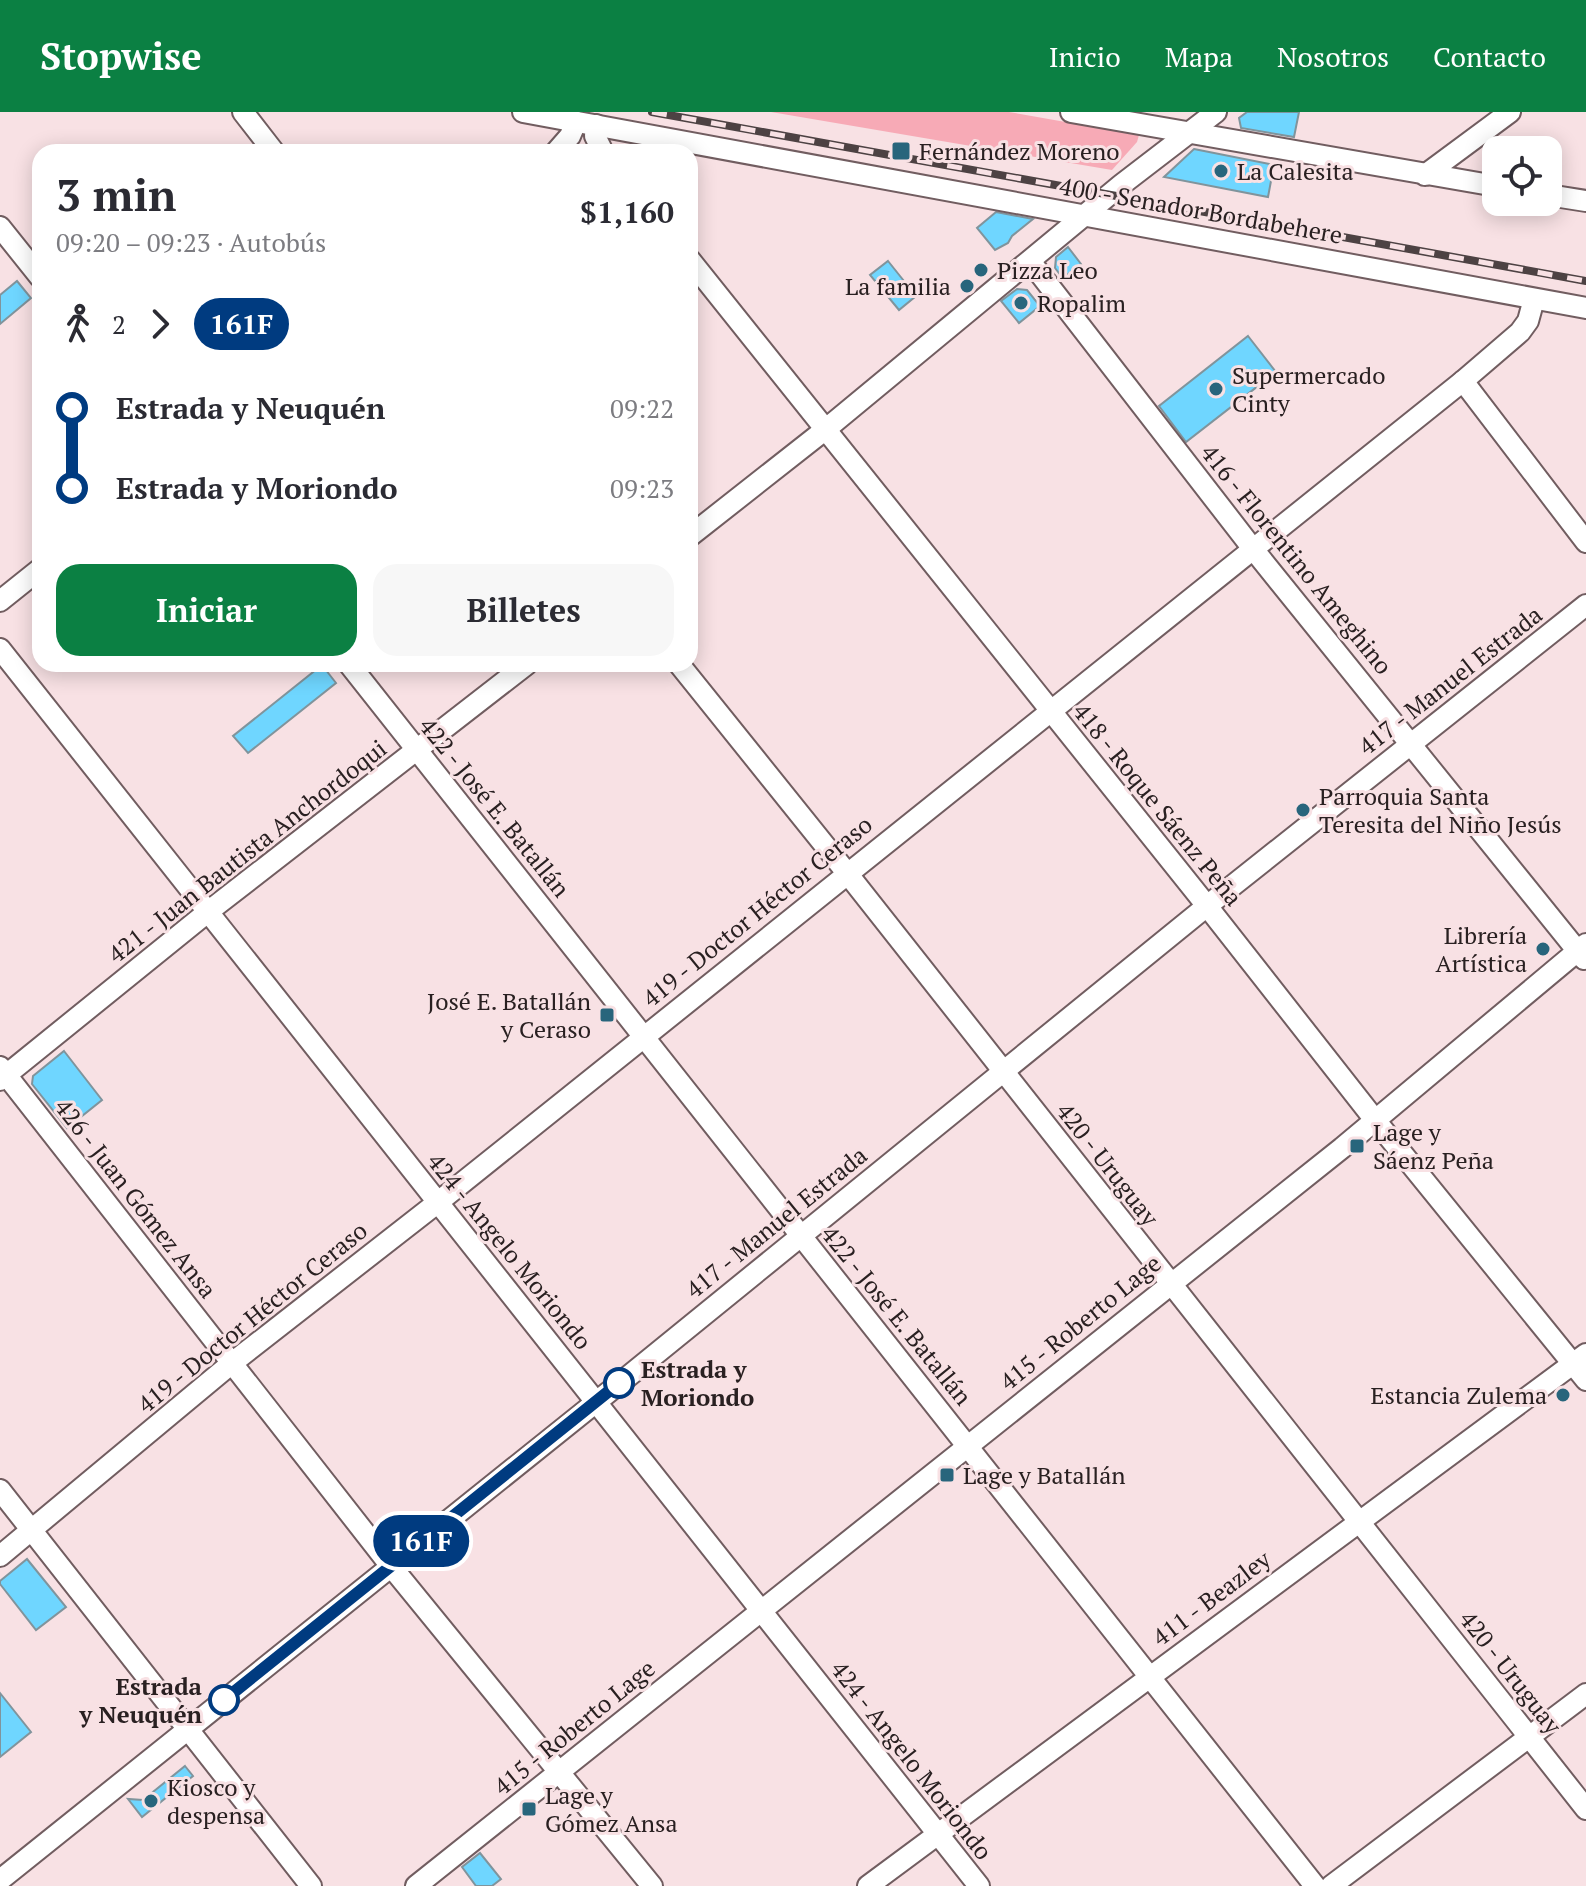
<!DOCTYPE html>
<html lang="es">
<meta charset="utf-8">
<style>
body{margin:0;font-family:"PT Serif",serif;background:#f7f7f7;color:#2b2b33;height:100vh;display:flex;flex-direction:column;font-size:30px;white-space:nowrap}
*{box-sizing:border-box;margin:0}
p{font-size:26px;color:#7c7c81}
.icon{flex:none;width:44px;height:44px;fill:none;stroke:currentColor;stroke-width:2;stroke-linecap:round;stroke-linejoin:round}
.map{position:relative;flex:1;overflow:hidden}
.sheet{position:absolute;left:32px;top:32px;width:666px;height:528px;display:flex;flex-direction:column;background:#fff;border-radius:24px;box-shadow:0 4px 20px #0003}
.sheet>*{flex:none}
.badge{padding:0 16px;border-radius:26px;font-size:28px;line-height:52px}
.tools{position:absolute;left:1482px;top:24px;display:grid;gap:16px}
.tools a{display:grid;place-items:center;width:80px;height:80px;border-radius:16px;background:#fff;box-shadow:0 4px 20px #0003;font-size:40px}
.map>.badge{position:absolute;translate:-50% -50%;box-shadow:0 0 0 4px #fff}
.legs{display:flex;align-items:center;gap:12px;height:88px;padding:0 24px;font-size:26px}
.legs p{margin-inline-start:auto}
.headline{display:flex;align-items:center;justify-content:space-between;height:136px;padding:0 24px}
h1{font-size:44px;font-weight:800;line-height:60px}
.action{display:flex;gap:16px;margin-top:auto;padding:16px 24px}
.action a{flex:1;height:92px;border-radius:24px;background:#0b8043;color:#fff;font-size:32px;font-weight:800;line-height:92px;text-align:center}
.action a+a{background:#f7f7f7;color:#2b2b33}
ul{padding:0 24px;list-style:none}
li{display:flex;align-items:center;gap:28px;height:80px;font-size:30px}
li i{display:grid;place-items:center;width:12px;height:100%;margin:0 10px;background:currentColor}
li i::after{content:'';width:20px;height:20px;margin:-10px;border:6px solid;border-radius:50%;background:#fff}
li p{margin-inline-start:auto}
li:first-child i{background:linear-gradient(#0000 50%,currentColor 0)}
li:last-child i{background:linear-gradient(currentColor 50%,#0000 0)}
header{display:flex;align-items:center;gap:48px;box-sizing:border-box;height:112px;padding:0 40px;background:#0b8043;color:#fff}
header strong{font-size:38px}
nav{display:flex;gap:44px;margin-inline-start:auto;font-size:28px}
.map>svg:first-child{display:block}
.green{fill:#f7aab6}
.building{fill:#6fd6ff;stroke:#80949c;stroke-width:2}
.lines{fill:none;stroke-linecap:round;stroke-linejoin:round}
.street-casing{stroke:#715d60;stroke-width:24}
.street{stroke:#fff;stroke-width:20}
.rail-casing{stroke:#4d4243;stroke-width:8}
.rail{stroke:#f8e1e4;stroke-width:5;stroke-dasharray:15;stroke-linecap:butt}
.line-1-casing{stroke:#fff;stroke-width:18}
.line-1{stroke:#003b80;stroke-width:12}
.poi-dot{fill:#28657c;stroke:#f8e1e4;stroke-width:3}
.stop-1-dot{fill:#fff;stroke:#003b80;stroke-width:4}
.labels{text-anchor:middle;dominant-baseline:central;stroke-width:6;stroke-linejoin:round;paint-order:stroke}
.poi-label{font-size:24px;fill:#292021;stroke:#f8e1e4;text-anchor:start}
.street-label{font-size:24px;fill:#292021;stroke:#f8e1e4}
.stop-label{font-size:24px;font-weight:bold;fill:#292021;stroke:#f8e1e4;text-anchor:start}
</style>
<header>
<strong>Stopwise</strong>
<nav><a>Inicio</a><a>Mapa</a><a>Nosotros</a><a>Contacto</a></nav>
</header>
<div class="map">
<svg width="1586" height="1774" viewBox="0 0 1586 1774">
<rect width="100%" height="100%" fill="#f8e1e4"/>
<path class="green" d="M 771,0 L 1009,0 L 1139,23 L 1137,30 L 1112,58 Z"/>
<g class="building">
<path d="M 1247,0 L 1299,0 L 1294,25 L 1241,16 L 1239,6 Z"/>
<path d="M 1194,37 L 1274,53 L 1268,85 L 1164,65 Z"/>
<path d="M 996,100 L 1033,107 L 1012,124 L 1008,131 L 995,138 L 977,116 Z"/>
<path d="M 1068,135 L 1081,152 L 1063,166 L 1055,156 L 1056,145 Z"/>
<path d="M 888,149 L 916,184 L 899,198 L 870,163 Z"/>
<path d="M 17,169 L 31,186 L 0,212 L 0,183 Z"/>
<path d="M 1017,177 L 1027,178 L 1040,194 L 1019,211 L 1001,189 Z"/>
<path d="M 1248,224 L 1276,260 L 1186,330 L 1159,294 Z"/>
<path d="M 322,553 L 336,571 L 248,641 L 233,624 Z"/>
<path d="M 64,939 L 102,988 L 67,1016 L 32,972 L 33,964 Z"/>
<path d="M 27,1447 L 66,1495 L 36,1518 L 0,1472 L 0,1469 Z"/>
<path d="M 0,1581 L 31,1620 L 0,1645 Z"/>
<path d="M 185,1654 L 193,1664 L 142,1705 L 128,1687 L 143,1688 Z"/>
<path d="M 480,1741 L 501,1767 L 492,1774 L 476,1774 L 462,1755 Z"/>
</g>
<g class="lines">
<g class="street-casing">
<g id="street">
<path d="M 243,0 L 274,40"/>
<path d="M 523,0 L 1586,196"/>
<path d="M 1071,0 L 1496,74"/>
<path d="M 596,13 L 595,24 L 603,40"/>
<path d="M 556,40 L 570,24 L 576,10"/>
<path d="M 1425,63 L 1510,0"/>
<path d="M 1548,83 L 1586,89"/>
<path d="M 0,115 L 40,165"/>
<path d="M 690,148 L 1207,794 L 1375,1008 L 1586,1268"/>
<path d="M 1030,149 L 1253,437 L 1584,847"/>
<path d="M 1463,269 L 1586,430"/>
<path d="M 690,424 L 826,317 L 1121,73 L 1216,0"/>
<path d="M 0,489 L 40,457"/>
<path d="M 0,537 L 979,1774"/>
<path d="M 349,552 L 1315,1774"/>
<path d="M 679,552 L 847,761 L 1586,1697"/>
<path d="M 0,955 L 390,1453 L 652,1774"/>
<path d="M 0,968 L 209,799 L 527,552"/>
<path d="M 0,1378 L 311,1774"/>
<path d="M 0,1444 L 232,1251 L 437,1091 L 1463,269 L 1520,220 L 1528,209 L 1534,187"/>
<path d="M 0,1768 L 625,1267 L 1207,794 L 1586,493"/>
<path d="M 416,1774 L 1342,1036 L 1586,832"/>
<path d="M 868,1774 L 1586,1242"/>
<path d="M 1331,1774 L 1586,1582"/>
</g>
</g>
<use href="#street" class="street"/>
<g class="rail-casing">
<path id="rail" d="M 652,0 L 1586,169"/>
</g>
<use href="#rail" class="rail"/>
</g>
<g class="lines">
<g class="line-1-casing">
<path id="line-1" d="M 224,1588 L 619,1271"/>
</g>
<use href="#line-1" class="line-1"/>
</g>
<g class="poi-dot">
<rect x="891" y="29" width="20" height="20" rx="4"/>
<circle cx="1221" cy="59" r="8"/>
<circle cx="981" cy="158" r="8"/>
<circle cx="967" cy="174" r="8"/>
<circle cx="1021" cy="191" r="8"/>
<circle cx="1216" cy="277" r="8"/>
<circle cx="1303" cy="698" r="8"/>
<circle cx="1543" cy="837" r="8"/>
<rect x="599" y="895" width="16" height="16" rx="4"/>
<rect x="1349" y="1026" width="16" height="16" rx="4"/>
<circle cx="1563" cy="1283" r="8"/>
<rect x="939" y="1355" width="16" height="16" rx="4"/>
<circle cx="151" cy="1689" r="8"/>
<rect x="521" y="1689" width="16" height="16" rx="4"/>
</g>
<g class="stop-1-dot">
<circle cx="619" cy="1271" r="14"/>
<circle cx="224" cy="1588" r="14"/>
</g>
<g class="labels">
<g class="poi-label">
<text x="919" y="39">Fernández Moreno</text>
<text x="1237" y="59">La Calesita</text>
<text x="997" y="158">Pizza Leo</text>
<text x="951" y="174" text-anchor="end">La familia</text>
<text x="1037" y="191">Ropalim</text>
<text x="1232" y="263">Supermercado<tspan x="1232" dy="28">Cinty</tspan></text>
<text x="1319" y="684">Parroquia Santa<tspan x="1319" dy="28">Teresita del Niño Jesús</tspan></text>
<text x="1527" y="823" text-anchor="end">Librería<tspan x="1527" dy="28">Artística</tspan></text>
<text x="591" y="889" text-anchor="end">José E. Batallán<tspan x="591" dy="28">y Ceraso</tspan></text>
<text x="1373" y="1020">Lage y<tspan x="1373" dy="28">Sáenz Peña</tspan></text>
<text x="1547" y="1283" text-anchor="end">Estancia Zulema</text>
<text x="963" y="1363">Lage y Batallán</text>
<text x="167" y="1675">Kiosco y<tspan x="167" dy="28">despensa</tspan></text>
<text x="545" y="1683">Lage y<tspan x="545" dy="28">Gómez Ansa</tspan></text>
</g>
<g class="street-label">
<text transform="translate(1201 98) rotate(10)">400 - Senador Bordabehere</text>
<text transform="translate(1297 447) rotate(51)">416 - Florentino Ameghino</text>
<text transform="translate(1450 568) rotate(-38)">417 - Manuel Estrada</text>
<text transform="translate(1158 692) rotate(51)">418 - Roque Sáenz Peña</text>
<text transform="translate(495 695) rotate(51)">422 - José E. Batallán</text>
<text transform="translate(247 739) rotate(-38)">421 - Juan Bautista Anchordoqui</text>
<text transform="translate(757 799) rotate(-39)">419 - Doctor Héctor Ceraso</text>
<text transform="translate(1108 1052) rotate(52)">420 - Uruguay</text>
<text transform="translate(136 1086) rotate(52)">426 - Juan Gómez Ansa</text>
<text transform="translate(776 1110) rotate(-39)">417 - Manuel Estrada</text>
<text transform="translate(510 1139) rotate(51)">424 - Angelo Moriondo</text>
<text transform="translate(897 1203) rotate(51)">422 - José E. Batallán</text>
<text transform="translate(252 1205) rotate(-39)">419 - Doctor Héctor Ceraso</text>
<text transform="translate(1080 1210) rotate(-39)">415 - Roberto Lage</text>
<text transform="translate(1211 1486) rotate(-37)">411 - Beazley</text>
<text transform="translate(1511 1560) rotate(52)">420 - Uruguay</text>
<text transform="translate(574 1615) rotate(-39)">415 - Roberto Lage</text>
<text transform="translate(912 1648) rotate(52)">424 - Angelo Moriondo</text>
</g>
<g class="stop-label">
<text x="641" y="1257">Estrada y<tspan x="641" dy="28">Moriondo</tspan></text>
<text x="202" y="1574" text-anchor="end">Estrada<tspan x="202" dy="28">y Neuquén</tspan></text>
</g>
</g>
</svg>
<div class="tools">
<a><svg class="icon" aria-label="locate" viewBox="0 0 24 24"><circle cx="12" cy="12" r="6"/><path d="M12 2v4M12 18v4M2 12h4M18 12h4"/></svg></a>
</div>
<b class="badge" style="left:421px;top:1429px;background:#003b80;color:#fff">161F</b>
<section class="sheet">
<div class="headline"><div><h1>3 min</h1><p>09:20 – 09:23 · Autobús</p></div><b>$1,160</b></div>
<div class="legs"><svg class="icon" aria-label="walk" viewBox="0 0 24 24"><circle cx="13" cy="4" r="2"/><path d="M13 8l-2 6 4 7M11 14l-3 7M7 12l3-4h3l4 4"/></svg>2<svg class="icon" aria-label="forward" viewBox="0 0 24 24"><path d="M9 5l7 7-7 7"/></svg><b class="badge" style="background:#003b80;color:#fff">161F</b></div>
<ul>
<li><i style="color:#003b80"></i><b>Estrada y Neuquén</b><p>09:22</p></li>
<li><i style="color:#003b80"></i><b>Estrada y Moriondo</b><p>09:23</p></li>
</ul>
<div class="action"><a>Iniciar</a><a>Billetes</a></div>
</section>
</div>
